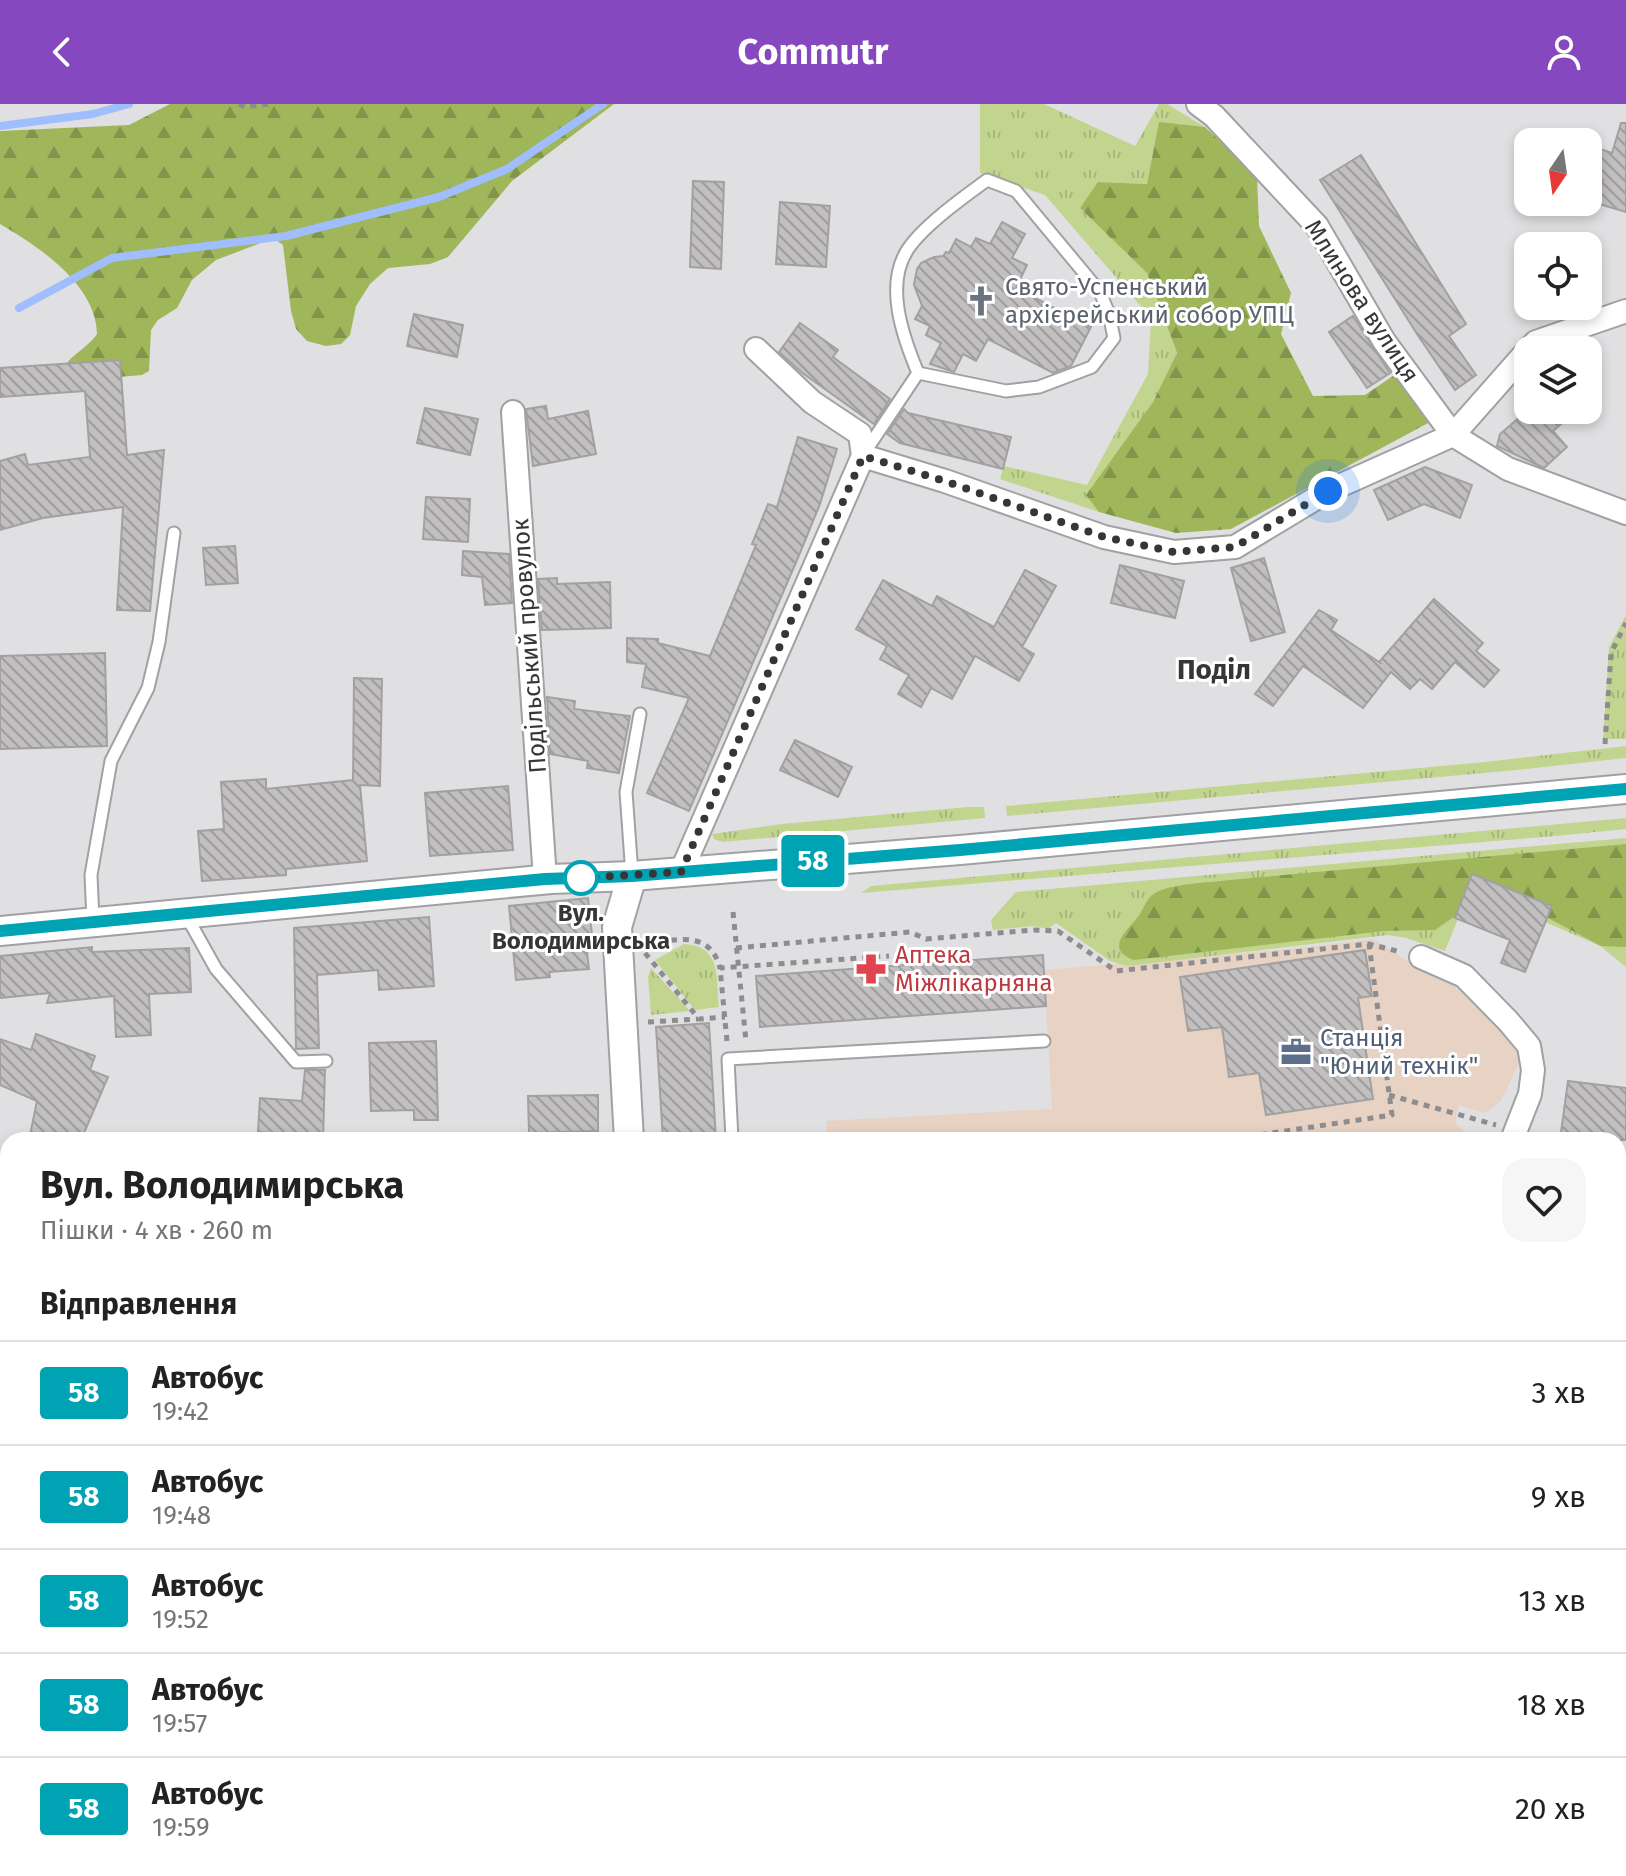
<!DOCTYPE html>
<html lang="uk">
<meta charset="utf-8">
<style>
body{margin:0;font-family:"Fira Sans",sans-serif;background:#f6f6f6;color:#222;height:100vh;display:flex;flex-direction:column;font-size:30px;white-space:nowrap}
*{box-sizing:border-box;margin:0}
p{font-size:26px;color:#767676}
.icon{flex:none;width:44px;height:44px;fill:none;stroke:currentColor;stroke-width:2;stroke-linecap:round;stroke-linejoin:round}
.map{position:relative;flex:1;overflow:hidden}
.details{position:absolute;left:0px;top:1028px;width:1626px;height:744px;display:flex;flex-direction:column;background:#fff;border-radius:24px 24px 0 0;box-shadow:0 4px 12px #0003}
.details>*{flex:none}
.badge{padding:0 16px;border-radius:6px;font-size:28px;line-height:52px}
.needle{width:52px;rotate:193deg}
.tools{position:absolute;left:1514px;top:24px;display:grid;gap:16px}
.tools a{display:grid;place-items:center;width:88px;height:88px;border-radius:16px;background:#fff;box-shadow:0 4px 12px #0003;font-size:40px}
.you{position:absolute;width:40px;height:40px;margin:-20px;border:6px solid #fff;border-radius:50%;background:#1a73e8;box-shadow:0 0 0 12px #1a73e833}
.map>.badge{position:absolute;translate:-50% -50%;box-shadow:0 0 0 4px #fff}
h2{padding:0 40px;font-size:30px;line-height:72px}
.round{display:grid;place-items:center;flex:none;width:84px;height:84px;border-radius:24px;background:#f6f6f6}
.overview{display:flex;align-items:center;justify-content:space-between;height:136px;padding:0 40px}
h1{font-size:38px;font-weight:700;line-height:60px}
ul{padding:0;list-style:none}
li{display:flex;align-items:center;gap:24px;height:104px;padding:0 40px;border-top:2px solid #e0e0e0}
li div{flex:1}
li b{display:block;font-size:30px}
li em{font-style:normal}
li .badge{min-width:88px;font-weight:700;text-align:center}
header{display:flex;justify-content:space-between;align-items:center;height:104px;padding:0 40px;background:#8548be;color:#fff;font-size:36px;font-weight:700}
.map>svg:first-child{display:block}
.industrial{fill:url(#industrial-furrows)}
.education{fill:#e7d2c4}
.grass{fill:url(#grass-tufts)}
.forest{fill:url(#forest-firs)}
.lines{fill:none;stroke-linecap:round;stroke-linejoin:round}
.stream{stroke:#a0befe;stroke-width:8}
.building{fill:url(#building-back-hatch);stroke:#a3a0a1;stroke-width:2}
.service-casing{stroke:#a1a1a3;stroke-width:15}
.minor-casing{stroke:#a1a1a3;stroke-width:26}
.tertiary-casing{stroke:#a1a1a3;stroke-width:32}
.primary-casing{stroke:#a1a1a3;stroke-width:38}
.path{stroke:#8d8d8f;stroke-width:5;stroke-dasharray:6 6;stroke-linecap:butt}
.service{stroke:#fff;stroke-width:11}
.minor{stroke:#fff;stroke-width:22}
.tertiary{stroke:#fff;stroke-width:28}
.primary{stroke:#fff;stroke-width:34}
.line-casing{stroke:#fff;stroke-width:18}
.line{stroke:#00a3b4;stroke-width:12}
.walk{stroke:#363637;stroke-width:8;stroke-dasharray:0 14.4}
.stop-dot{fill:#fff;stroke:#00a3b4;stroke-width:4}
.labels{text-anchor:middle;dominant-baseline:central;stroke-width:6;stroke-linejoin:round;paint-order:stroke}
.worship-label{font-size:24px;fill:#5b616d;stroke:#fff;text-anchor:start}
.street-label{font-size:24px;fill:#363637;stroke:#fff}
.stop-label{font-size:24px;font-weight:bold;fill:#363637;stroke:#fff}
.health-label{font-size:24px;fill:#be3a42;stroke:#fff;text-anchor:start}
.service-label{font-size:24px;fill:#4e5e75;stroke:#fff;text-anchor:start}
.quarter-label{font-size:28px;font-weight:bold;fill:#363637;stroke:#fff}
</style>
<header><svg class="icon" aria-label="back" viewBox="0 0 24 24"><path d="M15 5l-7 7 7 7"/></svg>Commutr<svg class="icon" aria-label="person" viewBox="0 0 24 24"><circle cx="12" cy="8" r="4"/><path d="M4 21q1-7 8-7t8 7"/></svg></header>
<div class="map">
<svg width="1626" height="1772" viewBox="0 0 1626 1772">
<defs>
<pattern id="industrial-furrows" width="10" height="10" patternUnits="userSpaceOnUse" patternTransform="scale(2)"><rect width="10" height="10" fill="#ead0cd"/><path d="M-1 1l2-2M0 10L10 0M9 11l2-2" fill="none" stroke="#c9b3b1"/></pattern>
<pattern id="grass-tufts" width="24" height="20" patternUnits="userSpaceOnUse" patternTransform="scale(2)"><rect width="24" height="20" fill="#c1d58f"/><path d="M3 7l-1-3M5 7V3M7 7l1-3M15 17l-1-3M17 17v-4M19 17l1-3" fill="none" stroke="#a6b77c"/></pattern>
<pattern id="forest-firs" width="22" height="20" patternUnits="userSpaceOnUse" patternTransform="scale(2)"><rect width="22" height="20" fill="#9fb65b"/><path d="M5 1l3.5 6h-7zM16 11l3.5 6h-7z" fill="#82954c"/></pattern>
<pattern id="building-back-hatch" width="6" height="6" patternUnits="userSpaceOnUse" patternTransform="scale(2)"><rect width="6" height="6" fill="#c1bfc0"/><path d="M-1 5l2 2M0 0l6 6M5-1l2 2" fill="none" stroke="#9e9c9d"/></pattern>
</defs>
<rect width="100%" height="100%" fill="#e0e0e2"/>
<path class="industrial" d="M 1618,1100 L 1626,1101 L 1626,1291 L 1618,1290 Z"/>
<g class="education">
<path d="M 1374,835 L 1425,869 L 1462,886 L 1474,897 L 1522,953 L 1501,997 L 1485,1009 L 1459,1001 L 1455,1019 L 1473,1036 L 828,1036 L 826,1017 L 1052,1005 L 1044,866 L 1289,845 Z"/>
<path d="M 1618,1520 L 1626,1520 L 1626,1772 L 1481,1772 L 1341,1765 L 1618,1764 Z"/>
</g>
<g class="grass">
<path d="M 980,0 L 1044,0 L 1135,42 L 1159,0 L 1167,0 L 1205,23 L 1160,19 L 1147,80 L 1099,78 L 1080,104 L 1147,169 L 1177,250 L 1153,298 L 1087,391 L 1099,408 L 1000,375 L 1004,362 L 1087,381 L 1148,270 L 1151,214 L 1045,91 L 980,69 Z"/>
<path d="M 1626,511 L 1626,635 L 1603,635 L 1609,543 Z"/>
<path d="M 1626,642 L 1626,654 L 1517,666 L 1007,712 L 1006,702 L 1485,658 Z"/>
<path d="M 967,703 L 984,703 L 985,714 L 723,738 L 714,735 L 712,730 L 782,720 Z"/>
<path d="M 1626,714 L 1626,725 L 1555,732 L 861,789 L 871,782 Z"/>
<path d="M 1626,734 L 1626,863 L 1600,842 L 1470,785 L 1445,847 L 1406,834 L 1388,831 L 1127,862 L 1110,857 L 1056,819 L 1048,825 L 1034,822 L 993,826 L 991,816 L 1016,788 Z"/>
<path d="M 684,840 C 722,842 716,874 719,903 L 695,906 L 655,856 Z"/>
<path d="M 651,864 L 690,907 L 651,911 L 648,873 Z"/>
</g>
<g class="forest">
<path d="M 170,0 L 614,0 L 512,77 L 448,153 L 430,160 L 388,164 L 370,180 L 356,202 L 350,231 L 341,240 L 326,242 L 307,237 L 296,225 L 291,207 L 283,141 L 276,136 L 266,137 L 216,156 L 192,176 L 177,204 L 158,216 L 151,226 L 149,267 L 142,271 L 83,276 L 67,267 L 67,259 C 76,248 89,242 97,230 C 96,180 39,143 0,120 L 0,27 L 129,21 Z"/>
<path d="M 1159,18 L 1205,23 L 1257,72 L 1259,122 L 1291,189 L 1281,230 L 1313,292 L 1365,291 L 1396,270 L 1430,318 L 1231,425 L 1176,429 L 1099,408 L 1086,391 L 1153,298 L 1177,249 L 1147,169 L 1080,104 L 1098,78 L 1147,80 Z"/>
<path d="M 1626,740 L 1626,843 L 1601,842 L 1546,813 L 1466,796 L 1455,812 L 1435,826 L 1384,827 L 1134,856 C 1105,845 1125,829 1137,814 C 1144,806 1145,795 1155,789 C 1173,779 1209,779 1230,776 Z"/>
</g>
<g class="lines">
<g class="stream">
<path d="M 0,22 L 93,10 L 129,0"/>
<path d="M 19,204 L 112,154 L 286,132 L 439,93 L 507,65 L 603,0"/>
</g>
</g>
<g class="building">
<path d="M 1621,19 L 1626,19 L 1626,108 L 1596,99 L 1603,76 L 1591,72 L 1600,45 L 1612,49 Z"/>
<path d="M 1361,51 L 1466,220 L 1449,232 L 1476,271 L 1455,286 L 1417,230 L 1320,76 Z"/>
<path d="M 693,77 L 724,78 L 721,165 L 690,163 Z"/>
<path d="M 780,98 L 830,102 L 826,163 L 776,160 Z"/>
<path d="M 1002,118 L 1025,130 L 1012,154 L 1027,161 L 1016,184 L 1091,223 L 1071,262 L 1053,269 L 988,235 L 976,257 L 963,250 L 954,268 L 930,260 L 941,239 L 926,231 L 930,222 L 915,215 L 922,202 L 914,181 L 917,165 L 921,159 L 934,153 L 943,152 L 946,148 L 949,149 L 956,135 L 971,143 L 976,134 L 990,140 Z"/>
<path d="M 414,210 L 463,221 L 457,253 L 407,242 Z"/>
<path d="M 1353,212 L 1390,269 L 1367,284 L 1329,228 Z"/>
<path d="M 800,219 L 838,246 L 833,253 L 890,295 L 874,320 L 801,268 L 779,248 Z"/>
<path d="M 120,256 L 127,351 L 164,346 L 150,507 L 117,506 L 123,403 L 43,414 L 0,426 L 0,357 L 25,350 L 28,361 L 90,353 L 85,287 L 0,293 L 0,264 Z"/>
<path d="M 546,302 L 548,315 L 588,307 L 596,350 L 533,362 L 526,305 Z"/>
<path d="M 425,304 L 478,315 L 470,351 L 417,339 Z"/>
<path d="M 904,305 L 908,309 L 1011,333 L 1003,365 L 900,339 L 887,330 Z"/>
<path d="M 1528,306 L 1577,306 L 1553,327 L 1567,343 L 1544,364 L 1497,342 L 1500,330 Z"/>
<path d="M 798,333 L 837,345 L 820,400 L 800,449 L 689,707 L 647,689 L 689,594 L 642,583 L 646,560 L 627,558 L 627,534 L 658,535 L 658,539 L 710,552 L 756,441 L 752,440 L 768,400 L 777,403 Z"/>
<path d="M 1425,363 L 1472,381 L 1460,414 L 1424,400 L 1388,416 L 1374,386 Z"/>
<path d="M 426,393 L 470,395 L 468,438 L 423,435 Z"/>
<path d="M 235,442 L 238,479 L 206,481 L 203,444 Z"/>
<path d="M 463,447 L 509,450 L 512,499 L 485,501 L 482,473 L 462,471 Z"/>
<path d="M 1264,454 L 1285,528 L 1251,537 L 1231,464 Z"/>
<path d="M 1120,461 L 1184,477 L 1175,514 L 1111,499 Z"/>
<path d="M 1025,466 L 1056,482 L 1022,543 L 1034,550 L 1019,577 L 975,552 L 952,595 L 931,584 L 921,603 L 898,590 L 909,571 L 880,555 L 887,542 L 856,525 L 883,476 L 932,502 L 937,492 L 994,523 Z"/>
<path d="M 557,474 L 557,480 L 610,478 L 611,524 L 542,526 L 538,475 Z"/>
<path d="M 1434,495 L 1483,539 L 1476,547 L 1499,566 L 1484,583 L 1455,558 L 1432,585 L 1420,575 L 1410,585 L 1391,568 L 1363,604 L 1303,562 L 1273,602 L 1255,590 L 1319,506 L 1337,516 L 1331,526 L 1382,560 L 1379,558 Z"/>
<path d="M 105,549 L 107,642 L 0,645 L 0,552 Z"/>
<path d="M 354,574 L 382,575 L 380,682 L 360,681 L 367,757 L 286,765 L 286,771 L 202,777 L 198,727 L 224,725 L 221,678 L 266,675 L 266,685 L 353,676 Z"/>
<path d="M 547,593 L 575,597 L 574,605 L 630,612 L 619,669 L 587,664 L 588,657 L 550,650 Z"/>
<path d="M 795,636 L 852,663 L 838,693 L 780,666 Z"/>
<path d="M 508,682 L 513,746 L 430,752 L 425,689 Z"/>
<path d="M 1472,770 L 1552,802 L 1525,868 L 1501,859 L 1510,836 L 1455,814 Z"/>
<path d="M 588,794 L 592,831 L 585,831 L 589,865 L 549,868 L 550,873 L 516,876 L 509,802 Z"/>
<path d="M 429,813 L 434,882 L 379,886 L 378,866 L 317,871 L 319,944 L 296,945 L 294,824 Z"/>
<path d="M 92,843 L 92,848 L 189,844 L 191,888 L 149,890 L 151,931 L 116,933 L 114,892 L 47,899 L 50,889 L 0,894 L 0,852 Z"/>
<path d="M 1365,846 L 1372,892 L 1358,894 L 1373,995 L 1266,1011 L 1259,969 L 1229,973 L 1222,923 L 1188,927 L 1180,873 Z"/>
<path d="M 1043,851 L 1046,902 L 760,923 L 756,872 Z"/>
<path d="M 709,919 L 716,1036 L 663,1036 L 656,923 Z"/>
<path d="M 36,930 L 95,952 L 90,966 L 108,973 L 81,1036 L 29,1036 L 37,997 L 0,981 L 0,935 L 31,946 Z"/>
<path d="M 436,937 L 438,1016 L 414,1016 L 414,1006 L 371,1007 L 369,939 Z"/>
<path d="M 305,966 L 325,966 L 323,1036 L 286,1036 L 286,1030 L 258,1028 L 260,994 L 302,997 Z"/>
<path d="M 1568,977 L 1626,984 L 1626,1036 L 1560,1036 Z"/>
<path d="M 598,991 L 598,1027 L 529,1029 L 528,992 Z"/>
</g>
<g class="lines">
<g class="service-casing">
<g id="service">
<path d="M 865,348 L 918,269 L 1006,287 L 1039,283 L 1092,263 L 1114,234 L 1109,210 L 1100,188 L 1016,87 L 987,76 C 964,93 924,121 908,145 C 884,181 903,233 918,269"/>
<path d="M 632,771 L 626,688 L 640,610"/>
<path d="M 187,813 L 216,865 L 296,958 L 326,957"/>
<path d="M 93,817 L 91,771 L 111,657 L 148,584 L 159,538 L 174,429"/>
<path d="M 732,1036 L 728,955 L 1044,937"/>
<path d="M 0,1222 L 8,1218"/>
<path d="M 1618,1439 L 1626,1378"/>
<path d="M 856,1764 L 856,1772"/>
</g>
</g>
<g class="minor-casing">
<g id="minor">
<path d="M 1198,0 L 1214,12 L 1317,122 L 1384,237 L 1453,331 L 1508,365 L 1626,409"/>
<path d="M 756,245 L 812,298 L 860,330 L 863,352"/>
<path d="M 1528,246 L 1536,238 L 1626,207"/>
<path d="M 513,308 L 545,775"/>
<path d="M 681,768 L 863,352 L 945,377 L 1104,433 L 1174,448 L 1235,443 L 1328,387 L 1453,331 L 1528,246"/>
<path d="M 1421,853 L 1464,872 L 1508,917 L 1529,942 L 1533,966 L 1530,990 L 1512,1036"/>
<path d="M 1618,1313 L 1626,1313"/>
</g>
</g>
<g class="tertiary-casing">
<g id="tertiary">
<path d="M 0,827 L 551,775 L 632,772 L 960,746 L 1626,685"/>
<path d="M 629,1036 L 617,823 L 632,772"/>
<path d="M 670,1764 L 670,1772"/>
</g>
</g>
<g class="primary-casing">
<g id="primary">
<path d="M 0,1305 L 8,1321"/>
<path d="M 230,1764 L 234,1772"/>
</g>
</g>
<g class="path">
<path d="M 239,0 L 245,3 L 268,0"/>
<path d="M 1605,640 L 1611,549 L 1626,519"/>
<path d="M 733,808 L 746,937"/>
<path d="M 647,839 C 678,836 710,826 720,864"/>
<path d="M 736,844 L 910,828 L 926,835 L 1034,826 L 1058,827 L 1116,867 L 1369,840 L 1401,848"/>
<path d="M 645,849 L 699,915 L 725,913"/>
<path d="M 648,918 L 698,915"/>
<path d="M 727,937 L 720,864 L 889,852"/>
<path d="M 1389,991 L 1496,1021"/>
<path d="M 1225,1036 L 1392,1011 L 1369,840"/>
</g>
<use href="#service" class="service"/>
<use href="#minor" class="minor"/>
<use href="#tertiary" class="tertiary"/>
<use href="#primary" class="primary"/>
</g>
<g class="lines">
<g class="line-casing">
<path id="line" d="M 0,827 L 545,775 L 632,772 L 960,746 L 1626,685"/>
</g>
<use href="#line" class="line"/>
<path class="walk" d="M 581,774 L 681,768 L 863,352 L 945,377 L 1104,433 L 1174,448 L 1235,443 L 1328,387"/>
</g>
<defs>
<g id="church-bare" transform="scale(2.4)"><path d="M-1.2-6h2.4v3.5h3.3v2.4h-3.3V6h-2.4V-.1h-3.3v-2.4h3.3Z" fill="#6b7280" stroke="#fff" stroke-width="2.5" paint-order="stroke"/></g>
<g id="pharmacy-bare" transform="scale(2.4)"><path d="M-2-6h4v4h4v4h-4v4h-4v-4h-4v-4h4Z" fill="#e0444e" stroke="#fff" stroke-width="2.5" paint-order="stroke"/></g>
<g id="office-bare" transform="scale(2.4)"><path d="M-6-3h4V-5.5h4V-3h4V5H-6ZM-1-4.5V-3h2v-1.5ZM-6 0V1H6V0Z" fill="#5c6f8a" stroke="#fff" stroke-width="2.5" paint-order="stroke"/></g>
</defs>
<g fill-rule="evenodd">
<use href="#church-bare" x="981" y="197"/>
<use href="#pharmacy-bare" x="871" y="865"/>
<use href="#office-bare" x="1296" y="948"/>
</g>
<circle class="stop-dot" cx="581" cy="774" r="16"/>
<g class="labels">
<g class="worship-label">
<text x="1005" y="183">Свято-Успенський<tspan x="1005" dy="28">архієрейський собор УПЦ</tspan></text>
</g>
<g class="street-label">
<text transform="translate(1362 197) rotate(57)">Млинова вулиця</text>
<text transform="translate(529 542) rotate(-94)">Подільський провулок</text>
</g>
<g class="stop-label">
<text x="581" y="809">Вул.<tspan x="581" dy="28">Володимирська</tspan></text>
</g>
<g class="health-label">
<text x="895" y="851">Аптека<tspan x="895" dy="28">Міжлікарняна</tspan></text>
</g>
<g class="service-label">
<text x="1320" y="934">Станція<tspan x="1320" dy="28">"Юний технік"</tspan></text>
</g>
<g class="quarter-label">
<text x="1214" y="565">Поділ</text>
</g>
</g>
</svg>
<div class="tools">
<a><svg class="needle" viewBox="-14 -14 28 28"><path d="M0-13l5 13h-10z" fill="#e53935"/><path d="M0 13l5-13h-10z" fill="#767676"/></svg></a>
<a><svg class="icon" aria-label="locate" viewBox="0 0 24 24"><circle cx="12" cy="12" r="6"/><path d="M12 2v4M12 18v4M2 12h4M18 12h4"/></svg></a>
<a><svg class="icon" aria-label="layers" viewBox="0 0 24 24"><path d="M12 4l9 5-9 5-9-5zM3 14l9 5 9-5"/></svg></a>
</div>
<div class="you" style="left:1328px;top:387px"></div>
<b class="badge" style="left:813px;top:757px;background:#00a3b4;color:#fff">58</b>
<section class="details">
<div class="overview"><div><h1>Вул. Володимирська</h1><p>Пішки · 4 хв · 260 m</p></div><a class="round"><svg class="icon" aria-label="heart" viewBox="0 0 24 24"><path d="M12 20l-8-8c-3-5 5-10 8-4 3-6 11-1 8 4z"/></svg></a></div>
<h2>Відправлення</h2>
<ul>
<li><span class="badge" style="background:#00a3b4;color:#fff">58</span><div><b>Автобус</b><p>19:42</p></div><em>3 хв</em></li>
<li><span class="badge" style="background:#00a3b4;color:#fff">58</span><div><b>Автобус</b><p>19:48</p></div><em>9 хв</em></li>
<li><span class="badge" style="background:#00a3b4;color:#fff">58</span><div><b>Автобус</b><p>19:52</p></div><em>13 хв</em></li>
<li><span class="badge" style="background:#00a3b4;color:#fff">58</span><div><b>Автобус</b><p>19:57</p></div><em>18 хв</em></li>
<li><span class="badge" style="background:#00a3b4;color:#fff">58</span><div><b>Автобус</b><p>19:59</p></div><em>20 хв</em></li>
</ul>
</section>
</div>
